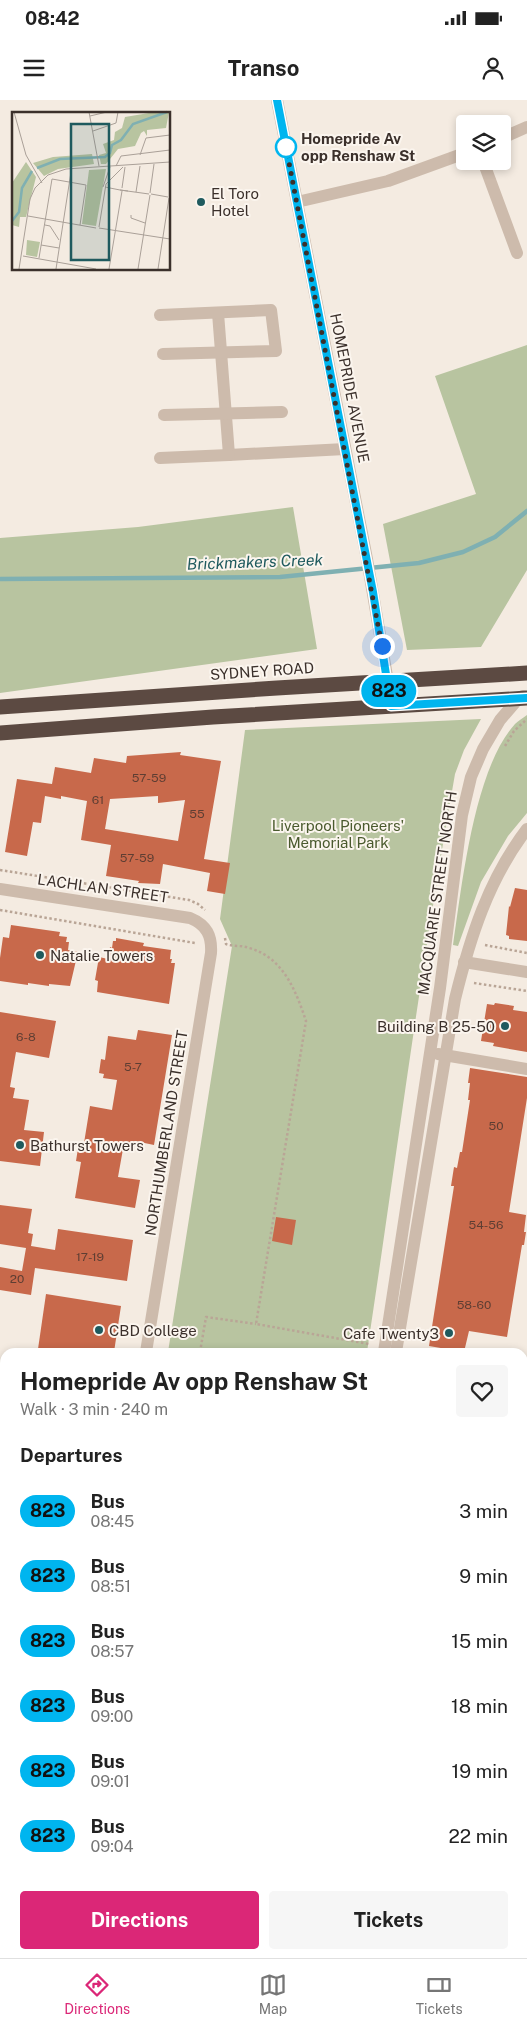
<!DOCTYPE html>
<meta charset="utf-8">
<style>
body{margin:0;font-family:"Public Sans",sans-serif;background:#f6f6f6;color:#222;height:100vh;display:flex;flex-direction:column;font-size:19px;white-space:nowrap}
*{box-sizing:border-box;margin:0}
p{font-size:16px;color:#767676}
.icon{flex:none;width:28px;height:28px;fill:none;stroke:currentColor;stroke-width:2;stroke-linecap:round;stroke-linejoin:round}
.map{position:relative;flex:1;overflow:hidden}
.panel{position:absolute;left:0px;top:1248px;width:528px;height:611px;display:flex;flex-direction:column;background:#fff;border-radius:15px 15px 0 0;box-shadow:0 2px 8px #0003}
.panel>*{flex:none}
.badge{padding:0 10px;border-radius:16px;font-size:18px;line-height:32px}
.tools{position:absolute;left:456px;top:15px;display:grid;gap:10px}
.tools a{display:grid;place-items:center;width:55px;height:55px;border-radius:5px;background:#fff;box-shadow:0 2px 8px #0003;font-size:25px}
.you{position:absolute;width:25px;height:25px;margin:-12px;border:4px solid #fff;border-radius:50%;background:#1a73e8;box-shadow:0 0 0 8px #1a73e833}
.map>.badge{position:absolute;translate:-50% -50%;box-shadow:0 0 0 2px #fff}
h2{padding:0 20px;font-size:19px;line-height:45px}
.round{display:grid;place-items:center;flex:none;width:52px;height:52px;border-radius:5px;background:#f6f6f6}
.head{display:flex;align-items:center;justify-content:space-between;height:85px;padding:0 20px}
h1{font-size:24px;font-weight:700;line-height:38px}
.button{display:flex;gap:10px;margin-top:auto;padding:10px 20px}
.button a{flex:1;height:58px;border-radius:5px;background:#db2777;color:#fff;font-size:20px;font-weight:700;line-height:58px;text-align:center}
.button a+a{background:#f6f6f6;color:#222}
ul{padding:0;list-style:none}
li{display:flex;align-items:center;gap:15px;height:65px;padding:0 20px}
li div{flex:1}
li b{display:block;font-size:19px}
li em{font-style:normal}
li .badge{min-width:55px;font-weight:700;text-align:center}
.status{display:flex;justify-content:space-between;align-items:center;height:35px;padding:0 25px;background:#fff;direction:ltr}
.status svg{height:14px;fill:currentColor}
header{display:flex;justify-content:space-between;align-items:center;height:65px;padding:0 20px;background:#fff;font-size:22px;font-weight:700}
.menu{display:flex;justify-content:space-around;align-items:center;height:70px;border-top:1px solid #e0e0e0;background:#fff;font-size:14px;color:#767676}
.menu a{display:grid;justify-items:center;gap:2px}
.menu .current{color:#db2777}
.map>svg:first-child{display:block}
.green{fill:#b8c4a0}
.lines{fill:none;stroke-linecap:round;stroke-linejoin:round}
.stream{stroke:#7fb0b2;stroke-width:4.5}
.building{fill:#c8694b;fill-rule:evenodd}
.path{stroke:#b9a596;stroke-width:2.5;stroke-dasharray:2.5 2.5;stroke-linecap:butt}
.minor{stroke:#cdbbac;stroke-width:12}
.highway{stroke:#5c4a42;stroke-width:15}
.line-casing{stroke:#fff;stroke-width:11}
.line{stroke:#00b5ef;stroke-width:8}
.walk{stroke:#3b302b;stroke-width:5;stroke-dasharray:0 9}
.stop-dot{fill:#fff;stroke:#00b5ef;stroke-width:2.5}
.poi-dot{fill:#1f5a5e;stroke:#fbf5ee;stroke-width:2}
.labels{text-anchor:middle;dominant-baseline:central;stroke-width:4;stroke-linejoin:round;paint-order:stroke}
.number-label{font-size:12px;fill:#5e3e33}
.stop-label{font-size:15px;font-weight:bold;fill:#3b302b;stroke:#fbf5ee;text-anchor:start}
.poi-label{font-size:15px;fill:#3b302b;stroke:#fbf5ee;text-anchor:start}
.street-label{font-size:15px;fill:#3b302b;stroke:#fbf5ee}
.park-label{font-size:15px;fill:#4a5a2e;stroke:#fbf5ee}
.water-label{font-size:16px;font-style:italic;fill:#1f5a5e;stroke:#fbf5ee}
.inset-river{fill:none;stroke:#7fb0b2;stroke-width:2.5}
.inset-road{fill:none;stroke:#aaa098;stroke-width:1}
.view{fill:#1f5a5e;fill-opacity:0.15;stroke:#1f5a5e;stroke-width:2.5}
.inset-edge{fill:none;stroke:#3b302b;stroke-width:2.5}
</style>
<div class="status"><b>08:42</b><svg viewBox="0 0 49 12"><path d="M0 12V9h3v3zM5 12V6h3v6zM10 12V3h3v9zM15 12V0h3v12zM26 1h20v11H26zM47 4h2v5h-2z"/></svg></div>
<header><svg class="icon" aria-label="menu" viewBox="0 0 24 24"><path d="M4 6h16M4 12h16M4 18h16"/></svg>Transo<svg class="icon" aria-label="person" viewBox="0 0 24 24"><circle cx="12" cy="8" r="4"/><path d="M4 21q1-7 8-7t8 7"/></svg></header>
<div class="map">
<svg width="527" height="1858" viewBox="0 0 527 1858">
<rect width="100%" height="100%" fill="#f4ebe1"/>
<g class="green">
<path d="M 527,245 L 527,470 L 481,547 L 407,550 L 383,424 L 476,394 L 435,276 Z"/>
<path d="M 293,407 L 317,549 L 0,593 L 0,438 L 138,427 Z"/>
<path d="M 527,615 L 527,713 L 508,736 L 481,782 L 458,846 L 453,845 C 462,785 474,669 515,624 C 518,621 523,618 527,615 Z"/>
<path d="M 481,619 L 464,650 L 455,674 C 421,866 396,1060 367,1252 L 168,1252 L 232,846 L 220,819 L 245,630 Z"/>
<path d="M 523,1352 L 527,1353 L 527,1423 L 523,1423 Z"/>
</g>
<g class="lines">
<path class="stream" d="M 0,479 L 280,477 L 419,463 L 463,452 L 495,437 L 527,411"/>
</g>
<g class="building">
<path d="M 181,652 L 180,655 L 221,661 L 204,759 L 230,763 L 225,794 L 207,791 L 210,773 L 163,764 L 160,784 L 138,783 L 139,781 L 106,776 L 111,745 L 81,740 L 87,701 L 61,696 L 61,699 L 45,696 L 41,723 L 33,722 L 27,756 L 5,752 L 17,679 L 52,684 L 55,667 L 91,673 L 94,658 L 126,663 L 127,656 ZM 158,696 L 158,703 L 185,700 L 178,741 L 105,729 L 110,699 Z"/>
<path d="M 515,788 L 527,790 L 527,841 L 509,839 L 509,836 L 506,835 L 509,806 L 510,807 Z"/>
<path d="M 11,825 L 60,832 L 59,836 L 67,837 L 66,842 L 69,842 L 68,850 L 78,852 L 70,886 L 49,884 L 49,886 L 28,883 L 28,885 L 0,881 L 0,858 L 3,837 L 9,838 Z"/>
<path d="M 116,838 L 144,843 L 143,846 L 171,850 L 170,859 L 172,859 L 171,863 L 175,863 L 169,904 L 97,892 L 98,881 L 95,880 L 99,857 L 108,859 L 110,847 L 112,848 L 113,841 L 116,841 Z"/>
<path d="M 495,903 L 514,906 L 513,910 L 527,912 L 527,952 L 493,946 L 494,943 L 481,941 L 487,904 L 494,905 Z"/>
<path d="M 0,912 L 56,921 L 49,958 L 16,952 L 10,987 L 15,988 L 13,998 L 29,1000 L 24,1030 L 44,1032 L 40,1066 L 0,1061 Z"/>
<path d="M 138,930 L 172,935 L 154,1045 L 135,1041 L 134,1051 L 123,1049 L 118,1077 L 140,1080 L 135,1108 L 75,1098 L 81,1062 L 76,1061 L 79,1042 L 84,1043 L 90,1006 L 112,1010 L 117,980 L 103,978 L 104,974 L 99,973 L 101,959 L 105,960 L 108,936 L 136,940 Z"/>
<path d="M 470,968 L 527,977 L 527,998 L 509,1112 L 526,1115 L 524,1132 L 526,1132 L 524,1145 L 522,1145 L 507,1237 L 469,1231 L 464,1252 L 429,1246 L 454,1086 L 451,1086 L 454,1067 L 457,1068 L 460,1052 L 462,1052 L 470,1000 L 468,1000 L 470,983 L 468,983 Z"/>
<path d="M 0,1105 L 32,1109 L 28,1133 L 33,1134 L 31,1146 L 55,1150 L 58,1129 L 133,1140 L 127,1181 L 35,1168 L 31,1195 L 0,1190 L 0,1167 L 22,1171 L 26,1148 L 0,1144 Z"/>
<path d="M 276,1117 L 296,1120 L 292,1145 L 272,1141 Z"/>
<path d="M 46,1194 L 121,1206 L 114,1252 L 63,1252 L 38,1249 Z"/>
</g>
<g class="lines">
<g class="path">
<path d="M 505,646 L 514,631 L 527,619"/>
<path d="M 0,770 L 189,800 L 198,804 L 205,810"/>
<path d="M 0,810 L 195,843"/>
<path d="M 225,838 L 226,844 C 234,847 242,845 249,848 C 283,857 296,891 306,921 L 256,1224 L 369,1244"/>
<path d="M 485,845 L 527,853"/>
<path d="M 474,883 L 527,891"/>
<path d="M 200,1252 L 206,1217 L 256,1224"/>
</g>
<g class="minor">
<path d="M 277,0 L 367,459 L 388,582"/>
<path d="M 502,38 L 527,27"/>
<path d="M 483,61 L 517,153"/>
<path d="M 297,102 L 388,81 L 465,53"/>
<path d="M 218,213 L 229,355 L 345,349"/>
<path d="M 160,215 L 271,210 L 276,251 L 163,254"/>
<path d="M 164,315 L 282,312"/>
<path d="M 160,358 L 229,355"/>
<path d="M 0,789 L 190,818 C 207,825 212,836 211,853 L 146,1252"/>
<path d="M 464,862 L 527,872"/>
<path d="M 438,954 L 527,969"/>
<path d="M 384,1252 L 440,888 L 462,715 L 471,677 L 483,649 L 500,620 L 518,599 L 523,596"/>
<path d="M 396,1252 L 455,899 C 470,838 488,780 527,729"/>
<path d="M 0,1361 L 5,1362"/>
<path d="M 522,1445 L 527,1446"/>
</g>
<g class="highway">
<path d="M 0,607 L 277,588 L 527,573"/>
<path d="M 0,633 L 213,617 L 527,598"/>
</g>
</g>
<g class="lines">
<g class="line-casing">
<path id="line" d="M 277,0 L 373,492 L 391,606 L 527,598"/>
</g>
<use href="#line" class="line"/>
<path class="walk" d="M 286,47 L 382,546"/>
</g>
<circle class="stop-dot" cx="286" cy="47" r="10"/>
<g class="poi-dot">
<circle cx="201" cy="102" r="5"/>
<circle cx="40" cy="855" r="5"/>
<circle cx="505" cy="926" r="5"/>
<circle cx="20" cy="1045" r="5"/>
<circle cx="99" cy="1230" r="5"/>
<circle cx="449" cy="1233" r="5"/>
</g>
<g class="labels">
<g class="number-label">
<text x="149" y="678">57-59</text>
<text x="98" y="700">61</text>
<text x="197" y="714">55</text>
<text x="137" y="758">57-59</text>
<text x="26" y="937">6-8</text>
<text x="133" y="967">5-7</text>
<text x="496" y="1026">50</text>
<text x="486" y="1125">54-56</text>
<text x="90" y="1157">17-19</text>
<text x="17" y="1179">20</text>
<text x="474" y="1205">58-60</text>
</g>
<g class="stop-label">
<text x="301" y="38">Homepride Av<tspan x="301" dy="17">opp Renshaw St</tspan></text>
</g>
<g class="poi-label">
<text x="211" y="93">El Toro<tspan x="211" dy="17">Hotel</tspan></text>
<text x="50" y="855">Natalie Towers</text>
<text x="495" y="926" text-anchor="end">Building B 25-50</text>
<text x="30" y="1045">Bathurst Towers</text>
<text x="109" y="1230">CBD College</text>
<text x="439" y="1233" text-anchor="end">Cafe Twenty3</text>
</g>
<g class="street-label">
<text transform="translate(350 288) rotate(79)">HOMEPRIDE AVENUE</text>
<text transform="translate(262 571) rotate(-4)">SYDNEY ROAD</text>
<text transform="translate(103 788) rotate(8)">LACHLAN STREET</text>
<text transform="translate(437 793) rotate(-82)">MACQUARIE STREET NORTH</text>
<text transform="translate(166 1033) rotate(-81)">NORTHUMBERLAND STREET</text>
</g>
<g class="park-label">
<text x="338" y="725">Liverpool Pioneers'<tspan x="338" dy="17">Memorial Park</tspan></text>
</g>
<g class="water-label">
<text transform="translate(255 462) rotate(-2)">Brickmakers Creek</text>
</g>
</g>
<g transform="translate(12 12)">
<rect width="158" height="158" fill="#f4ebe1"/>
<path d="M 143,0 L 157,0 L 154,16 L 135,18 L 135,24 L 132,19 L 129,21 L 123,34 L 106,37 L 94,52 L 89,52 L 87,43 L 94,41 L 91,32 L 102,28 L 103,20 L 110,16 L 113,5 ZM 80,42 L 82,52 L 46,57 L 32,64 L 21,51 L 41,45 ZM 14,50 L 24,65 L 14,105 L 8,105 L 7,115 L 0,113 L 0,71 ZM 94,57 L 84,114 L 70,112 L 77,58 ZM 15,128 L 28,130 L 25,145 L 14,143 Z" fill="#b8c4a0"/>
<path class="inset-river" d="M 25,56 L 48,47 L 93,45 L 98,41 L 100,33 L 109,28 L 121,12 L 155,0M 0,109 L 7,100 L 10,76 L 20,59"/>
<path class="inset-road" d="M 2,0 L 14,43 L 30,71M 77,0 L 87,54M 78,4 L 95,0M 81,19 L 104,11 L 106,0M 128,43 L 134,26 L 158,23M 104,54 L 109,44 L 158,38M 91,75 L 98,55M 93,75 L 108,78M 110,76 L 113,55M 116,79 L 108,78 L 137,82M 124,80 L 128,54M 138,81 L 142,52M 139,82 L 156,85M 119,103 L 119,106 L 133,111M 16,104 L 84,116M 33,113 L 38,114 L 47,128M 87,115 L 94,72 L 111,55M 87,116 L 158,127M 29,133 L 47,136M 11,144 L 84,157M 27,146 L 40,67 L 74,73 L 68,113M 7,157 L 18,87 L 23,76 L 36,63 L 54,57 L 158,50M 44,157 L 59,60M 97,157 L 110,79M 126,157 L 138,83M 146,157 L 157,86"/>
<path class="view" d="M 59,12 L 97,12 L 97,148 L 59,148 Z"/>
<rect width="158" height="158" class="inset-edge"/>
</g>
</svg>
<div class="tools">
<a><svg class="icon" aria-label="layers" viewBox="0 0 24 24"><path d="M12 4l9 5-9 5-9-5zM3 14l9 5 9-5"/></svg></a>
</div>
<div class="you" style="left:382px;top:546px"></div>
<b class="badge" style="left:389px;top:591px;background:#00b5ef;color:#111">823</b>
<section class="panel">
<div class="head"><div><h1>Homepride Av opp Renshaw St</h1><p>Walk · 3 min · 240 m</p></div><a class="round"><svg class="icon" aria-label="heart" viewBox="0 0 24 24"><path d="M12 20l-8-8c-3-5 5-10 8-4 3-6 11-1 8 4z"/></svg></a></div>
<h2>Departures</h2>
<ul>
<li><span class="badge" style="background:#00b5ef;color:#111">823</span><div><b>Bus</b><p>08:45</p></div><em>3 min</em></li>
<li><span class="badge" style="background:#00b5ef;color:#111">823</span><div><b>Bus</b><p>08:51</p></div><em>9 min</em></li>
<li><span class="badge" style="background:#00b5ef;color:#111">823</span><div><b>Bus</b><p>08:57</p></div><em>15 min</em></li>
<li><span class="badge" style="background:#00b5ef;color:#111">823</span><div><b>Bus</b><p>09:00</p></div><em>18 min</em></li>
<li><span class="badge" style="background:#00b5ef;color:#111">823</span><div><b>Bus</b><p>09:01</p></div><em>19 min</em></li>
<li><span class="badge" style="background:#00b5ef;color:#111">823</span><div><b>Bus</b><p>09:04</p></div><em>22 min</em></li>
</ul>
<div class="button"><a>Directions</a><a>Tickets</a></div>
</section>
</div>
<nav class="menu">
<a class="current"><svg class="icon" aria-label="directions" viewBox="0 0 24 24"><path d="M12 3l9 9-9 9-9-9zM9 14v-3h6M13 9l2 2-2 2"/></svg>Directions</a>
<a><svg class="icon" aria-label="map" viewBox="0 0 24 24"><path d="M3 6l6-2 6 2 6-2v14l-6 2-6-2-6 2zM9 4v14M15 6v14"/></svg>Map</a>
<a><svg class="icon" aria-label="tickets" viewBox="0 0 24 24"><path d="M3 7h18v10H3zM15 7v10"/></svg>Tickets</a>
</nav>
